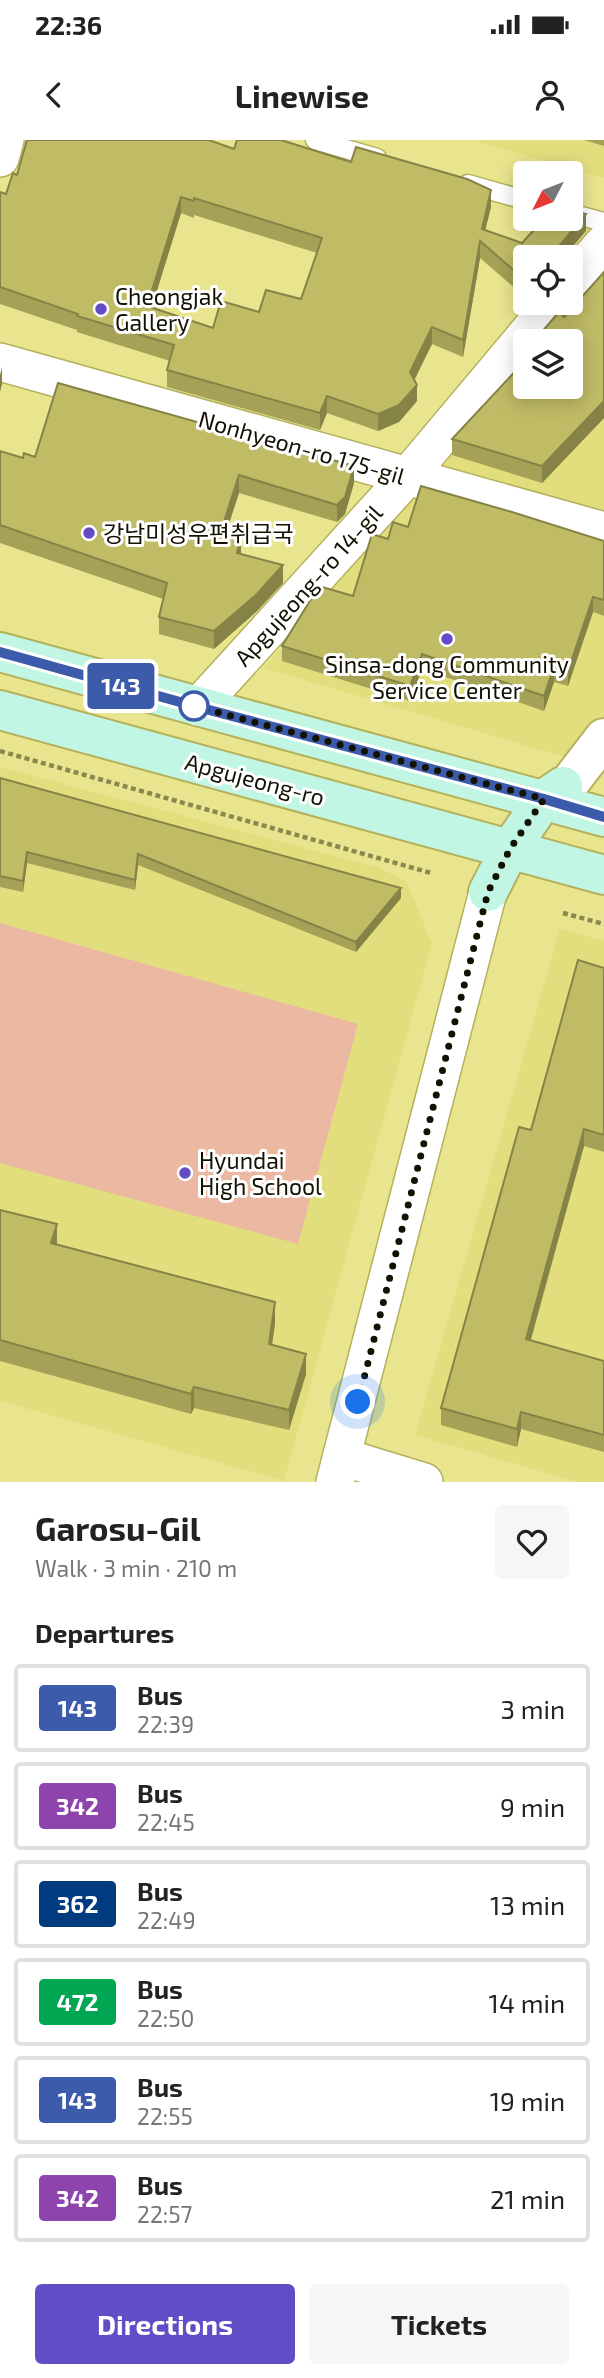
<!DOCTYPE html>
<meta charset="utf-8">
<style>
body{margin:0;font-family:"Exo 2","Noto Sans KR",sans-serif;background:#f6f6f6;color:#222;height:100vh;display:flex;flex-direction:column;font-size:26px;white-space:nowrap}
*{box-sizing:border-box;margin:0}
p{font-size:23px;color:#767676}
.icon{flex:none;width:38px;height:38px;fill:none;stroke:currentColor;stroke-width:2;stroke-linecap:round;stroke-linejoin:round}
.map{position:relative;height:1342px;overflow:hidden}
.details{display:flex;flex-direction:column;background:#fff;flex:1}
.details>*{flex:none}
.badge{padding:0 14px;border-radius:5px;font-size:24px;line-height:46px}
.needle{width:46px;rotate:228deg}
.buttons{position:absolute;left:513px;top:21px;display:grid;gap:14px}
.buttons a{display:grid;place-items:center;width:70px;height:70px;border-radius:7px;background:#fff;box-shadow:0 4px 18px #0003;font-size:35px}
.you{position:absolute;width:35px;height:35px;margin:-18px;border:5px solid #fff;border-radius:50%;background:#1a73e8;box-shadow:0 0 0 10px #1a73e833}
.map>.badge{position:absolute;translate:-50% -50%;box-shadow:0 0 0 4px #fff}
h2{padding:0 35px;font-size:26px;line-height:63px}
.round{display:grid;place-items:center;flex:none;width:74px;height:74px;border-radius:7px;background:#f6f6f6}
.overview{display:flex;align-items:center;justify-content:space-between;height:119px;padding:0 35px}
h1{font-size:33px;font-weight:700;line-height:52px}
.cta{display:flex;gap:14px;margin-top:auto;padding:14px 35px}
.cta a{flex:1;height:80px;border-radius:7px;background:#624dc6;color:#fff;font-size:28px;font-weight:700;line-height:80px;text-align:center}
.cta a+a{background:#f6f6f6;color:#222}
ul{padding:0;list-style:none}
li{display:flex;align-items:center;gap:21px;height:88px;margin:0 14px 10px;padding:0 21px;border:4px solid #e0e0e0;border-radius:7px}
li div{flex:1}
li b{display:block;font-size:26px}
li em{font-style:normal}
li .badge{min-width:77px;font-weight:700;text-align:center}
.status{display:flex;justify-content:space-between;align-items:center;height:49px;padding:0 35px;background:#fff;direction:ltr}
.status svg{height:19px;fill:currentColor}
header{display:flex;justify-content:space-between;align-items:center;height:91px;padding:0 35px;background:#fff;font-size:32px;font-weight:700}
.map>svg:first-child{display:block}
.built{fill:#e3de7d}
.green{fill:#ebb8a1}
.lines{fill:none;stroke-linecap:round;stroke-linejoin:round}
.service-casing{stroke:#b5b15b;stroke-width:21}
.minor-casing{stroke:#b5b15b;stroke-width:40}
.tertiary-casing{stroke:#b5b15b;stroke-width:42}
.secondary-casing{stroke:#b5b15b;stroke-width:42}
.path{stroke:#8a874f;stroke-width:4.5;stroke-dasharray:5 3.5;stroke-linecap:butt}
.service{stroke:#fff;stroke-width:18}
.minor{stroke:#fff;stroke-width:37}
.tertiary{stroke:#fff;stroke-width:38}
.secondary{stroke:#c1f6e5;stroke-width:38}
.wall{fill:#a5a157;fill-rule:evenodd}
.shaded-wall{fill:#868347}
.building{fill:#c0bb65;stroke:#868347;stroke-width:2;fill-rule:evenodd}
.line-casing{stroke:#fff;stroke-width:16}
.line{stroke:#3d5bab;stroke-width:10}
.walk{stroke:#131100;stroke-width:7;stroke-dasharray:0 12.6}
.poi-dot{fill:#624dc6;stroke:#fff;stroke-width:2.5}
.stop-dot{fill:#fff;stroke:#3d5bab;stroke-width:3.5}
.labels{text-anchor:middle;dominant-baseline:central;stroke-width:6;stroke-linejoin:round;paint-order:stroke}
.poi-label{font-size:23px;fill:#131100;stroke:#fff;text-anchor:start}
.street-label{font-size:23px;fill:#131100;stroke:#fff}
</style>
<div class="status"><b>22:36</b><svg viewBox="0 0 49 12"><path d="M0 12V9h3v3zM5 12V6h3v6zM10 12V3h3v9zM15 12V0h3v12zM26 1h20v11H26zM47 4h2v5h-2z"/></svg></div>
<header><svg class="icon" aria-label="back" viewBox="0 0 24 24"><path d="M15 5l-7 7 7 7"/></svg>Linewise<svg class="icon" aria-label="person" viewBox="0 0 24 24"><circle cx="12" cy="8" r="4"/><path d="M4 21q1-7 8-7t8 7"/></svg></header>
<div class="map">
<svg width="604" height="1342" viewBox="0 0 604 1342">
<rect width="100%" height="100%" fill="#e9e58e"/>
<g class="built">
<path d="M 473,0 L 604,0 L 604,38 Z"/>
<path d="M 604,134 L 604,629 L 264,528 L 525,226 L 525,247 L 570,247 L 570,201 Z"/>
<path d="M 0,627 L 380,728 L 407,742 L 432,804 L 284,1341 L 0,1261 Z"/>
<path d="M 560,788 L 604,801 L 604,1342 L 577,1342 L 415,1295 Z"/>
</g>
<path class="green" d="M 0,783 L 358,884 L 298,1104 L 0,1023 Z"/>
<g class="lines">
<g class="service-casing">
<g id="service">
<path d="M 315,0 L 377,18"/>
<path d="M 468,44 L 525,60"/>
<path d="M 570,73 L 604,82"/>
</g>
</g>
<g class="minor-casing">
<g id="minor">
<path d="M 0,18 L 5,0"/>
<path d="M 570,142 L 604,103"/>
<path d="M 0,222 L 604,391"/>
<path d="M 198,567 L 407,337 L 553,163"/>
<path d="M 342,1317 L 424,1342"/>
<path d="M 335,1342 L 488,752"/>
</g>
</g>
<g class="tertiary-casing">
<path id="tertiary" d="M 571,641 L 604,598"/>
</g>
<g class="secondary-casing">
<g id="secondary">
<path d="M 0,512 L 604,677"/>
<path d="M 0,570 L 604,735"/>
<path d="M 488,752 L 510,709 L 544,659 L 563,646"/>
</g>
</g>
<g class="path">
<path d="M 0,611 L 431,733"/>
<path d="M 563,773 L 604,784"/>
</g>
<use href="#service" class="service"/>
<use href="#minor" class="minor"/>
<use href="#tertiary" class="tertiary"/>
<use href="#secondary" class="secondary"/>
</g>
<g class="wall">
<path d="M 584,0 L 604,0 L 604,6 Z"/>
<path d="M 234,9 L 491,67 L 485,90 L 522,103 L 586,91 L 525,117 L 525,157 L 480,118 L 463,217 L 432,204 L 414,239 L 417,261 L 399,282 L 378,291 L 327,273 L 320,290 L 167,247 L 167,230 L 170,221 L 77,192 L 77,190 L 0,164 L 0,52 L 6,54 L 17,35 ZM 181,73 L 194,78 L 194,75 L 317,113 L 301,159 L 213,188 L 152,167 Z"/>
<path d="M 604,132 L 604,278 L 542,343 L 452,315 L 452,299 L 517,229 L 517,222 L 564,177 Z"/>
<path d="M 0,311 L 23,318 L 35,317 L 354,343 L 345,374 L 337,382 L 239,353 L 226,392 L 241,414 L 283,443 L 257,471 L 214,509 L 159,494 L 159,477 L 163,459 L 0,403 Z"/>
<path d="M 408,387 L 604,401 L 604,476 L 593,472 L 568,546 L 554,542 L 544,571 L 422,529 L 410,561 L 282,521 L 282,506 L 353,456 L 388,399 Z"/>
<path d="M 0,638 L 401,758 L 356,812 L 138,725 L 135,750 L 27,723 L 23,752 L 0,747 Z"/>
<path d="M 604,828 L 604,1012 L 584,1006 L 531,1200 L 604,1221 L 604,1312 L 521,1289 L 517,1307 L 441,1285 L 441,1268 L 531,990 Z"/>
<path d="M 0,1070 L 57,1104 L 275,1183 L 272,1205 L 306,1234 L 289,1290 L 194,1268 L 191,1274 L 0,1221 Z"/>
</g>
<g class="shaded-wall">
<path d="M 491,50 L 491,67 L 482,103 L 482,89 Z"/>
<path d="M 181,57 L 181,73 L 147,182 L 147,166 Z"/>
<path d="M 586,74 L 586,91 L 564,117 L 550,117 Z"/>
<path d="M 480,101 L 480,118 L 463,217 L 463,200 Z"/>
<path d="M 432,187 L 432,204 L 410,249 L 410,232 Z"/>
<path d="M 2,227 L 2,244 L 0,252 L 0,235 Z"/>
<path d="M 417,245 L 417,261 L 399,282 L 378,291 L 378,274 Z"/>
<path d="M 327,256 L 327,273 L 320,290 L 320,273 Z"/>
<path d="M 604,261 L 604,278 L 542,343 L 542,326 Z"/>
<path d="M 354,326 L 354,343 L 345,374 L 337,382 L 337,365 Z"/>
<path d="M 239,335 L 239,353 L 221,408 L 221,391 Z"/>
<path d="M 241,396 L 241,413 L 237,430 L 237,413 Z"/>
<path d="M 283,425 L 283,443 L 257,471 L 214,509 L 214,491 Z"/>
<path d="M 593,457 L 593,472 L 568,546 L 568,531 Z"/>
<path d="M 422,514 L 422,529 L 410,561 L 410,546 Z"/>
<path d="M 554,527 L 554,542 L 544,571 L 544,556 Z"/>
<path d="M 27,712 L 27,723 L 23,752 L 23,741 Z"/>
<path d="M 138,714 L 138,725 L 135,750 L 135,740 Z"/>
<path d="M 401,748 L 401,758 L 356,812 L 356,802 Z"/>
<path d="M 584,989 L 584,1006 L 526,1216 L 526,1199 Z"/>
<path d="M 57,1084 L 57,1105 L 51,1103 Z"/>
<path d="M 275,1162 L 275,1183 L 269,1225 L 269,1204 Z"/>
<path d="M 306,1214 L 306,1234 L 289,1290 L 289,1270 Z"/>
<path d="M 194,1247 L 194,1268 L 191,1274 L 191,1254 Z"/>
<path d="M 521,1272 L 521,1289 L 517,1307 L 517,1289 Z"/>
</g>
<g class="building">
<path d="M 27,0 L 209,0 L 234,9 L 237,0 L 281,0 L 351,22 L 356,7 L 467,39 L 491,50 L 482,89 L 522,103 L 544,79 L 570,79 L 570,70 L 586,74 L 550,117 L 525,117 L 525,140 L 480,101 L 463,200 L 432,187 L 410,232 L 417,245 L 399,265 L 378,274 L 327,256 L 320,273 L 167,230 L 174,205 L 77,176 L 78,174 L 0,147 L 0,52 L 6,54 L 13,33 L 17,35 ZM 181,57 L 194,61 L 194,58 L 322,98 L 301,159 L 266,150 L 259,172 L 221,161 L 213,188 L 147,166 Z"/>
<path d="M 604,132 L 604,261 L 542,326 L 452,299 L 522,224 L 517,222 L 525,212 L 525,247 L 570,247 L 570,201 L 534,201 L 559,172 L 564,177 Z"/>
<path d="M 58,243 L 354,326 L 345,357 L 337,365 L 239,335 L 221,391 L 241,396 L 237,413 L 283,425 L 257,454 L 214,491 L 159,477 L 167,443 L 0,385 L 0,311 L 23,318 L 24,313 L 35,317 Z"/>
<path d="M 421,346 L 512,372 L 604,401 L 604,460 L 593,457 L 568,531 L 554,527 L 544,556 L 422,514 L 410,546 L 282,506 L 313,456 L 322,447 L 353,456 L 372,394 L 388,399 L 393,382 L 408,387 Z"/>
<path d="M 0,638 L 401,748 L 356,802 L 138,714 L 135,740 L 27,712 L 23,741 L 0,736 Z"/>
<path d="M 578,820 L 604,828 L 604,995 L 584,989 L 526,1199 L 604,1221 L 604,1295 L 521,1272 L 517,1289 L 441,1268 L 519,987 L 531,990 Z"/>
<path d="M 0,1070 L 57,1084 L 51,1103 L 275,1162 L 269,1204 L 306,1214 L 289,1270 L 194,1247 L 191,1254 L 0,1200 Z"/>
</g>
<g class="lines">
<g class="line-casing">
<path id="line" d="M 0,512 L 198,567 L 544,659 L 604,677"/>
</g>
<use href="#line" class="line"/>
<path class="walk" d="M 194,566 L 544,659 L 510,709 L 488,752 L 358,1262"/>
</g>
<g class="poi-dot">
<circle cx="101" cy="169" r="7"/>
<circle cx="89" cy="393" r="7"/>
<circle cx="447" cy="499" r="7"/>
<circle cx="185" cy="1033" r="7"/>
</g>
<circle class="stop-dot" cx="194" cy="566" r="14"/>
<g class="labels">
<g class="poi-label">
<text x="115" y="156">Cheongjak<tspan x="115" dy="26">Gallery</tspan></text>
<text x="103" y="393">강남미성우편취급국</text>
<text x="447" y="524" text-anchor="middle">Sinsa-dong Community<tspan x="447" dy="26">Service Center</tspan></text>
<text x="199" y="1020">Hyundai<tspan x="199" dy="26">High School</tspan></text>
</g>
<g class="street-label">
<text transform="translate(302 307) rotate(16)">Nonhyeon-ro 175-gil</text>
<text transform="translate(308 445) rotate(-48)">Apgujeong-ro 14-gil</text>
<text transform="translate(255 639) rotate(15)">Apgujeong-ro</text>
</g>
</g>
</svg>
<div class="buttons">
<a><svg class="needle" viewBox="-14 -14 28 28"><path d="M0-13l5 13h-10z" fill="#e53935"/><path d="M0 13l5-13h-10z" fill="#767676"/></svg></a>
<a><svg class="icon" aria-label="locate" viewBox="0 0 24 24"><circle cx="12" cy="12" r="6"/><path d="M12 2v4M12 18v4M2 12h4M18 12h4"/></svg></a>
<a><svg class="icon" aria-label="layers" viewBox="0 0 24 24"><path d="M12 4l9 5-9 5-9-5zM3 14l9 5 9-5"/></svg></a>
</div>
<div class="you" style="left:358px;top:1262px"></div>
<b class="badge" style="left:121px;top:546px;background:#3d5bab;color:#fff">143</b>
</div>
<section class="details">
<div class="overview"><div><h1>Garosu-Gil</h1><p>Walk · 3 min · 210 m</p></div><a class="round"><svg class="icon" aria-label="heart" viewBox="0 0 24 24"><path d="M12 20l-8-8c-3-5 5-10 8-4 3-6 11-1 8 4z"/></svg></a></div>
<h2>Departures</h2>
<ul>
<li><span class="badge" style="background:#3d5bab;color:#fff">143</span><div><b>Bus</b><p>22:39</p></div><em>3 min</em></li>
<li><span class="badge" style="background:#8e44ad;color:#fff">342</span><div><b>Bus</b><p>22:45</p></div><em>9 min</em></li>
<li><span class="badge" style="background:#003b80;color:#fff">362</span><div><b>Bus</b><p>22:49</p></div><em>13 min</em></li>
<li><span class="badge" style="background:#00a651;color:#fff">472</span><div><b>Bus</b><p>22:50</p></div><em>14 min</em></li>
<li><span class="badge" style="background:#3d5bab;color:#fff">143</span><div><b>Bus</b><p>22:55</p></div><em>19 min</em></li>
<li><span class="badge" style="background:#8e44ad;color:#fff">342</span><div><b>Bus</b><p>22:57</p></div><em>21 min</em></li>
</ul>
<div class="cta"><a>Directions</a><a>Tickets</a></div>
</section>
